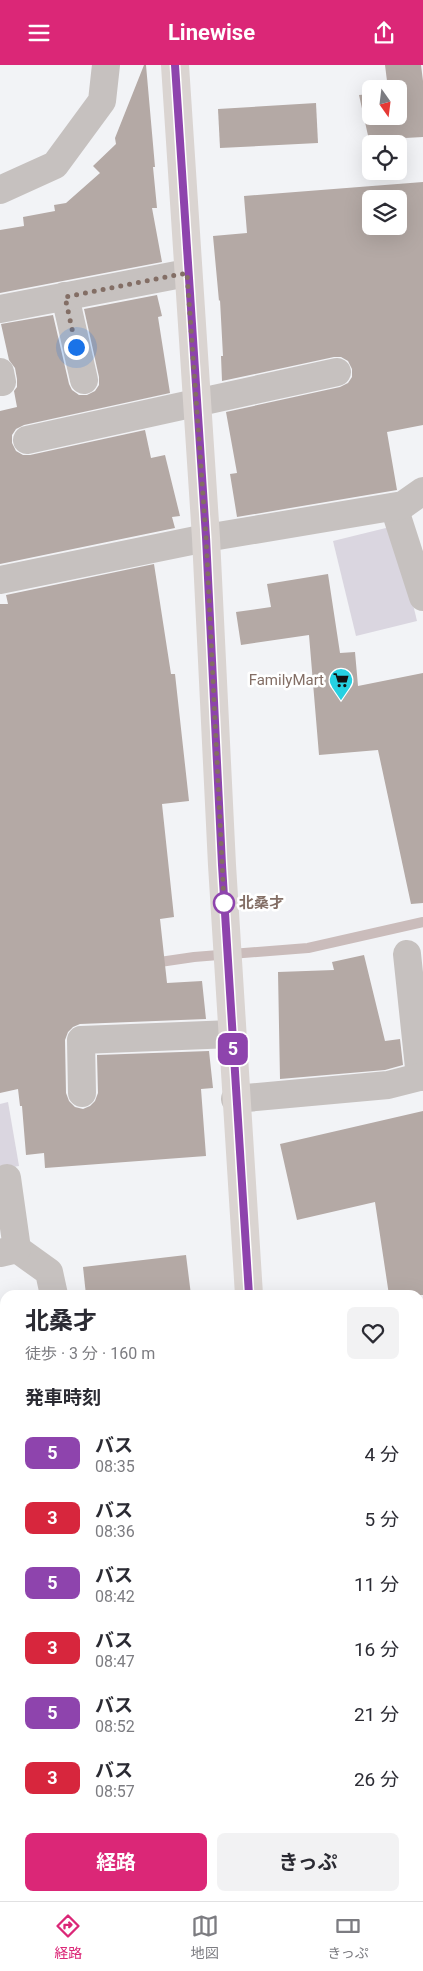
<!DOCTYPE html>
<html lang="ja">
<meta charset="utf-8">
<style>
body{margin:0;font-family:Roboto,"Noto Sans JP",sans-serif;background:#f2f2f3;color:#2b2b33;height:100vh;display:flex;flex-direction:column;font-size:19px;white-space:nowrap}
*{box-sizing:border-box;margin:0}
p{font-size:16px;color:#7c7c81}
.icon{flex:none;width:28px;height:28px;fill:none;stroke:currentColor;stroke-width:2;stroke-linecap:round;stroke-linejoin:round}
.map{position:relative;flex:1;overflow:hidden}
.drawer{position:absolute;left:0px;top:1225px;width:424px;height:611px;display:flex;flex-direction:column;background:#fff;border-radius:15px 15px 0 0;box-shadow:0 5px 20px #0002}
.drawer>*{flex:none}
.badge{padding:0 10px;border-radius:8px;font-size:18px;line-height:32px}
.needle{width:32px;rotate:166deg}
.fabs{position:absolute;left:362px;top:15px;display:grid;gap:10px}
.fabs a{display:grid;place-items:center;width:45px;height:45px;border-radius:8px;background:#fff;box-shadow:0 5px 20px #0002;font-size:25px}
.you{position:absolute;width:25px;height:25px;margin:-12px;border:4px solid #fff;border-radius:50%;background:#1a73e8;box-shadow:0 0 0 8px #1a73e833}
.map>.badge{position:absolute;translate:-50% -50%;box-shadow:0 0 0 2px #fff}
h2{padding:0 25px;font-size:19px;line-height:45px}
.round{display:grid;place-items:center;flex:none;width:52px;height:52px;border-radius:8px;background:#f2f2f3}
.head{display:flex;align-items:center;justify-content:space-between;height:85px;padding:0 25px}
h1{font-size:24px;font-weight:700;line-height:38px}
.cta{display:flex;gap:10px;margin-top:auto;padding:10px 25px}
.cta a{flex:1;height:58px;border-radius:8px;background:#db2777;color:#fff;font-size:20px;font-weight:700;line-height:58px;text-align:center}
.cta a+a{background:#f2f2f3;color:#2b2b33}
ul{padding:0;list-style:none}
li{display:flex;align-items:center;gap:15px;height:65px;padding:0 25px}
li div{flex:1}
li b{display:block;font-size:19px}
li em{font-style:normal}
li .badge{min-width:55px;font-weight:700;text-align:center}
header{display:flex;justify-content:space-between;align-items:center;height:65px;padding:0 25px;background:#db2777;color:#fff;font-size:22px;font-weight:700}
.dock{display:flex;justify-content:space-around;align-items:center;height:70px;border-top:1px solid #e1e1e2;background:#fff;font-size:14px;color:#7c7c81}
.dock a{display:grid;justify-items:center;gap:2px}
.dock .selected{color:#db2777}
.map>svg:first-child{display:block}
.green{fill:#dad6e0}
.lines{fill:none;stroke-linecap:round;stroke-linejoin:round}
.stream{stroke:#cabcbb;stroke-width:10}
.building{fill:#b4a9a5;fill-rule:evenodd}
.minor{stroke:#c6c1bf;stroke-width:28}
.major{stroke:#dad4d1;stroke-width:28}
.line-casing{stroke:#fff;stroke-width:11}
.line{stroke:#8e44ad;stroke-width:8}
.walk{stroke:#836e65;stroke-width:5;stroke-dasharray:0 9}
.stop-dot{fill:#fff;stroke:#8e44ad;stroke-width:2.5}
.labels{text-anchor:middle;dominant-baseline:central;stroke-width:5;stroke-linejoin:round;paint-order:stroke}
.poi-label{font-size:15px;fill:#836e65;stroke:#fff;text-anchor:end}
.stop-label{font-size:15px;font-weight:bold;fill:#836e65;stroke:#fff;text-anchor:start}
</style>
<header><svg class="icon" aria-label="menu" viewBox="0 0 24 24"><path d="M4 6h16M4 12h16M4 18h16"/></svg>Linewise<svg class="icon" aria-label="share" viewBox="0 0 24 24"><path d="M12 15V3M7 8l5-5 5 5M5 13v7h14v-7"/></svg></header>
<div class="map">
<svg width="423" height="1836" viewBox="0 0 423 1836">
<rect width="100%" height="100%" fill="#f2f3f6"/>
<g class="green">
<path d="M 394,461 L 417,556 L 356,571 L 333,476 Z"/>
<path d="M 8,1037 L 19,1101 L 0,1104 L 0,1039 Z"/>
</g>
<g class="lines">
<path class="stream" d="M 153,898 L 194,892 L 308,883 L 423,857"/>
</g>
<g class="building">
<path d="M 144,0 L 146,0 L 155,102 L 153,102 L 157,143 L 152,143 L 162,197 L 0,228 L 0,165 L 24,161 L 23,152 L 55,146 L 54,140 L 66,138 L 100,108 L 93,101 L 116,79 L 115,73 Z"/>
<path d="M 385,0 L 421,0 L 423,16 L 423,72 L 369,75 L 359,30 L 371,29 L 371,51 L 399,51 L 399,24 L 388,24 Z"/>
<path d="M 316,38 L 318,78 L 220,83 L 218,44 Z"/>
<path d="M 423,117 L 423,360 L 387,367 L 397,425 L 237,452 L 230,409 L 237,408 L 226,347 L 340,322 L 348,318 L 352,312 L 352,304 L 348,296 L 341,292 L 334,292 L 222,316 L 221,291 L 223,291 L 220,235 L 219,236 L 213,171 L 247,168 L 244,131 ZM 371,134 L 399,134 L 399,161 L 371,161 Z"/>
<path d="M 157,230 L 162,251 L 158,252 L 170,328 L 24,360 L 16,364 L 12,370 L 12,378 L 16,386 L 23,390 L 30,390 L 145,365 L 151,393 L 165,390 L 180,451 L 172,452 L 175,463 L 0,499 L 0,346 L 17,342 L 14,326 L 17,322 L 17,314 L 15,303 L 9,295 L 1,259 L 53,250 L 69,319 L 72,325 L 79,330 L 87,330 L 95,326 L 99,320 L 99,312 L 84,244 Z"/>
<path d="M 154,499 L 171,609 L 175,609 L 189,736 L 162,739 L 174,852 L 160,854 L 167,918 L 202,916 L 206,954 L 80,959 L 73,962 L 68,967 L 65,975 L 66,1028 L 69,1036 L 75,1042 L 83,1044 L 90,1041 L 95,1036 L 98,1028 L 97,990 L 209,986 L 213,1023 L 201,1024 L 206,1091 L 45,1103 L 44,1088 L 26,1090 L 22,1041 L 20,1041 L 18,1024 L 0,1028 L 0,539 L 8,539 L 6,530 Z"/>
<path d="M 328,509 L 340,588 L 355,587 L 358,621 L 423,608 L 423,838 L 411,839 L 378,685 L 319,690 L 309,570 L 241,580 L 236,547 L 271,542 L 267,519 Z"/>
<path d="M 364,890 L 385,976 L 400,974 L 403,1000 L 385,1005 L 280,1014 L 278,907 L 334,905 L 332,897 Z"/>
<path d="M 423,1046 L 423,1230 L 389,1230 L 375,1137 L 297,1155 L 280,1079 Z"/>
<path d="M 186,1190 L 191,1230 L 86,1230 L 83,1202 Z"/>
</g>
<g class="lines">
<g class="minor">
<path d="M 0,125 L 55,100 L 102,36 L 106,0"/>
<path d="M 65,231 L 84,315"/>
<path d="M 0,244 L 187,208"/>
<path d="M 0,307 L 2,317"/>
<path d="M 27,375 L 337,307"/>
<path d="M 394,442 L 423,532"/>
<path d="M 0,515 L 206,473 L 403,440 L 423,426"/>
<path d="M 407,889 L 420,1012"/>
<path d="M 82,1028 L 81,975 L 232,969"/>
<path d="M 235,1034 L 388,1020 L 423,1011"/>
<path d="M 17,1184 L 49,1207 L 54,1230"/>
<path d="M 0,1188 L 17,1184 L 7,1113"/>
<path d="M 419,1470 L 423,1469"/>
<path d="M 419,1580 L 423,1579"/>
<path d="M 419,1662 L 423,1679"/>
</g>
<g class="major">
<path d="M 175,0 L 206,473 L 222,800 L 249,1230"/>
<path d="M 288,1831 L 288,1836"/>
</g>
</g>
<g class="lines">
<g class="line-casing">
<path id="line" d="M 175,0 L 206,472 L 222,800 L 249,1230"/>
</g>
<use href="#line" class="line"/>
<path class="walk" d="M 76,282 L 65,232 L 187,208 L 206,472 L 224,838"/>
</g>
<defs>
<g id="supermarket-pin" transform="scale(1.25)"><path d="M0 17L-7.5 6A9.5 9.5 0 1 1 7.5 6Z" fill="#26d1e2" stroke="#fff"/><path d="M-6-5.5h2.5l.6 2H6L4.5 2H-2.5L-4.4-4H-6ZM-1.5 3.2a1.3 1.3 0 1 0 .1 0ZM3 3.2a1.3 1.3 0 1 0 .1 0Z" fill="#111"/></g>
</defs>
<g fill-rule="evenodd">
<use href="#supermarket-pin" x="341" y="615"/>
</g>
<circle class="stop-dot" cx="224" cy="838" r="10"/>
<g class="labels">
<g class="poi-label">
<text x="324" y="615">FamilyMart</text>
</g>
<g class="stop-label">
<text x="239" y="838">北桑才</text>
</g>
</g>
</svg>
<div class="fabs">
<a><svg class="needle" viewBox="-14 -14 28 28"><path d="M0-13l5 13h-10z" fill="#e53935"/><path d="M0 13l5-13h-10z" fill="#7c7c81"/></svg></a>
<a><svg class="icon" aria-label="locate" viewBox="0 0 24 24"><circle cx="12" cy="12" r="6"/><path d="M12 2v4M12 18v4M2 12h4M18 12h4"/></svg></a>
<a><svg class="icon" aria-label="layers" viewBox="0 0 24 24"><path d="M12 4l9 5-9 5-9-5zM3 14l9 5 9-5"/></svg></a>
</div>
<div class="you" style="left:76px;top:282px"></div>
<b class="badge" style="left:233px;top:984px;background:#8e44ad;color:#fff">5</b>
<section class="drawer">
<div class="head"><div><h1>北桑才</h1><p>徒歩 · 3 分 · 160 m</p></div><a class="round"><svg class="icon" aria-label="heart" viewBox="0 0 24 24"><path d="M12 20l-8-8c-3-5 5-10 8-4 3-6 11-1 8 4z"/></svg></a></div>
<h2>発車時刻</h2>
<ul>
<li><span class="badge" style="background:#8e44ad;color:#fff">5</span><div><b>バス</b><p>08:35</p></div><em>4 分</em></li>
<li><span class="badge" style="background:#d7263d;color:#fff">3</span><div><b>バス</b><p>08:36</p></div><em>5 分</em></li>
<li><span class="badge" style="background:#8e44ad;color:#fff">5</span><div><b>バス</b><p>08:42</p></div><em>11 分</em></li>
<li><span class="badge" style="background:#d7263d;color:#fff">3</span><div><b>バス</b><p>08:47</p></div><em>16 分</em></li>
<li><span class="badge" style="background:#8e44ad;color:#fff">5</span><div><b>バス</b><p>08:52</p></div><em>21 分</em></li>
<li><span class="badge" style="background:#d7263d;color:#fff">3</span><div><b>バス</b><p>08:57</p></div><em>26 分</em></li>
</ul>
<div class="cta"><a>経路</a><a>きっぷ</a></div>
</section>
</div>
<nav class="dock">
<a class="selected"><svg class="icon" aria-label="directions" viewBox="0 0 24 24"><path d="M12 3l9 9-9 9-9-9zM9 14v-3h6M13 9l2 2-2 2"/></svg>経路</a>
<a><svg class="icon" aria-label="map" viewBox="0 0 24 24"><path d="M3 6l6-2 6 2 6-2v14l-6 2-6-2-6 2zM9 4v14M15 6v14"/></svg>地図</a>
<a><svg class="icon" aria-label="tickets" viewBox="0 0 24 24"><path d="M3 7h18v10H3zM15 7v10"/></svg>きっぷ</a>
</nav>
